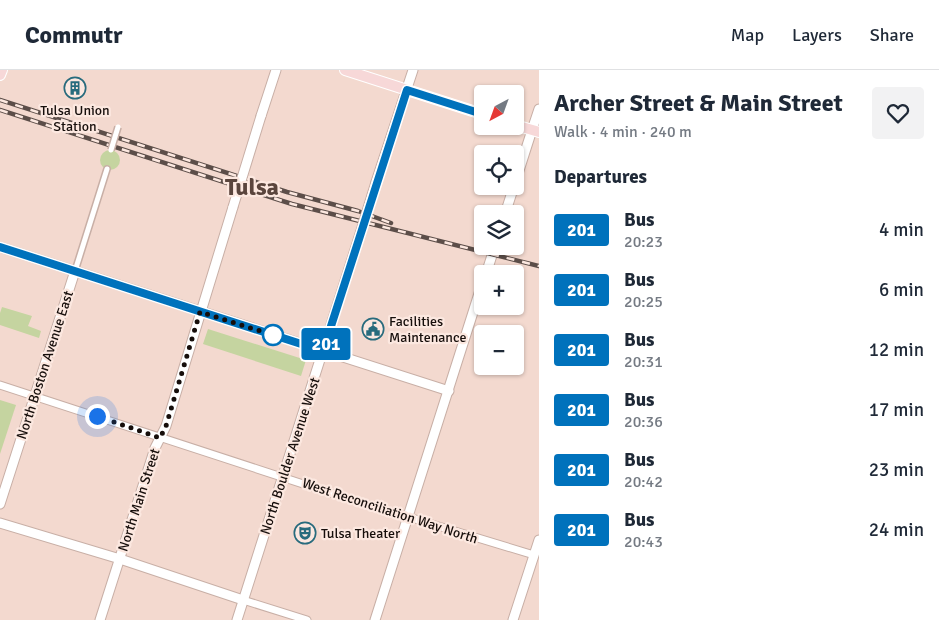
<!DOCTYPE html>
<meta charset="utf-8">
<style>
body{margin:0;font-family:Signika,sans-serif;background:#f2f2f3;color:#1f2937;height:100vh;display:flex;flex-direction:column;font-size:19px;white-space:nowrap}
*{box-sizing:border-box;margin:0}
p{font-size:16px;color:#747a83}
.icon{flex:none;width:28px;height:28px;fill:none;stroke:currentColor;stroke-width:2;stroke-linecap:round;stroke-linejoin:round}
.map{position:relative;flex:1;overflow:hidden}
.drawer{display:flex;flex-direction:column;background:#fff;width:400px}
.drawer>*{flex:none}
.badge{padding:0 10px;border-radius:4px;font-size:18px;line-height:32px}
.needle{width:32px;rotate:221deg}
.controls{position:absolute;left:474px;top:15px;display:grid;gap:10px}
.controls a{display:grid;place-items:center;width:50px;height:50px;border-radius:5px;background:#fff;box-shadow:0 1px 4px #0004;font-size:25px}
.you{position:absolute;width:25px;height:25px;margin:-12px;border:4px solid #fff;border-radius:50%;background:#1a73e8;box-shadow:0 0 0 8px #1a73e833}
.map>.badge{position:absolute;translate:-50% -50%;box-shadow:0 0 0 2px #fff}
h2{padding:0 15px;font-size:19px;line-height:45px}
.round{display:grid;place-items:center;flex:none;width:52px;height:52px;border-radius:5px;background:#f2f2f3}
.headline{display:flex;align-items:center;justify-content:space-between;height:85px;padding:0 15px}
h1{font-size:24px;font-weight:800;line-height:38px}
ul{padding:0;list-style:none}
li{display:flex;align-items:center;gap:15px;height:60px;padding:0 15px}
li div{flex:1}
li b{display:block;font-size:19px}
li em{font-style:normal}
li .badge{min-width:55px;font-weight:700;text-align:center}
header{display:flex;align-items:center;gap:30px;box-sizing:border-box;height:70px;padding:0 25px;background:#fff;border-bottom:1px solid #e0e1e3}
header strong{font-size:24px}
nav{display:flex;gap:28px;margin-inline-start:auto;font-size:18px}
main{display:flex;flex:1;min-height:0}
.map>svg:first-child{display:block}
.green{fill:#c5d4a0}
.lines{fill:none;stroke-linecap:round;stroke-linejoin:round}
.pedestrian-casing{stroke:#c8afa6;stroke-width:8}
.minor-casing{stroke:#c8afa6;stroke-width:9}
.tertiary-casing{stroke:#c8afa6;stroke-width:11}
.secondary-casing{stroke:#c8afa6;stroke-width:11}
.primary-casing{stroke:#fff;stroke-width:12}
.pedestrian{stroke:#fff;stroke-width:5}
.minor{stroke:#fff;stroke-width:7}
.tertiary{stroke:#fff;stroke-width:9}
.secondary{stroke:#fff;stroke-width:9}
.primary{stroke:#f7d8d8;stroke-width:10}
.rail-casing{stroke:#5c4e49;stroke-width:4.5}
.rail{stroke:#fce8e0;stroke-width:2.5;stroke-dasharray:8;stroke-linecap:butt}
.pedestrian-bridge-casing{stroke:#c8afa6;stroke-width:8;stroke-linecap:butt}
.tertiary-bridge-casing{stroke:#c8afa6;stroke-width:11;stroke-linecap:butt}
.pedestrian-bridge{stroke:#fff;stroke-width:5}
.tertiary-bridge{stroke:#fff;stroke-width:9}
.line-casing{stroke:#fff;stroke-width:11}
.line{stroke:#0072bc;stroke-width:8}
.walk{stroke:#160e0b;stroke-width:5;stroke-dasharray:0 9}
.stop-dot{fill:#fff;stroke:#0072bc;stroke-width:2.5}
.labels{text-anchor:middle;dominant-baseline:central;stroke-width:4.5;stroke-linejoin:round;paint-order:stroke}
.poi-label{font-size:14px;fill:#160e0b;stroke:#fce8e0;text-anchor:start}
.street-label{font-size:14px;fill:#160e0b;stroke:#fce8e0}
.town-label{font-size:24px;font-weight:bold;fill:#5a453d;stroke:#fce8e0}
</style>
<header>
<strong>Commutr</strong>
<nav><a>Map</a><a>Layers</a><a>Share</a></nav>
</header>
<main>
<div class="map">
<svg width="539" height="550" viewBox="0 0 539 550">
<rect width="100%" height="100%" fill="#f3d9cf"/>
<g class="green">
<circle cx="110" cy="90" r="10"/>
<path d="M 2,237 L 32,246 L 28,256 L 41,261 L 39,268 L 0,255 L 0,243 Z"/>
<path d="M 208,259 L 306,290 L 301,306 L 203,274 Z"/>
<path d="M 0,330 L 16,335 L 0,384 Z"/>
</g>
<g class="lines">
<g class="pedestrian-casing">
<path id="pedestrian" d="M 75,201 L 107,99"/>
</g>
<g class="minor-casing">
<g id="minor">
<path d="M 0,315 L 346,428 L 534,485"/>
<path d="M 243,530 L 307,550"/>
</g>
</g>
<g class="tertiary-casing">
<g id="tertiary">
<path d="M 261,46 L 276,0"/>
<path d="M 376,112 L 413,0"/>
<path d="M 515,113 L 532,60"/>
<path d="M 505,144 L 514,116"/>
<path d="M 0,177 L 449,321"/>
<path d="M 486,204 L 495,176"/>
<path d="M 0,434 L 75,201"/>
<path d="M 0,453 L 120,489 L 243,530"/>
<path d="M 100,550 L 155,378 L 166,356 L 233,137"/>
<path d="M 237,550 L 360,164"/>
<path d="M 375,550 L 482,214"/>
</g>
</g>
<g class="secondary-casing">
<g id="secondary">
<path d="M 532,60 L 539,39"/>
<path d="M 513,550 L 539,470"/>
</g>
</g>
<g class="primary-casing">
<g id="primary">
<path d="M 345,0 L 482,44"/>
<path d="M 0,5 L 2,0"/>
<path d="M 515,55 L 539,62"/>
</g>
</g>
<use href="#pedestrian" class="pedestrian"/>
<use href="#minor" class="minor"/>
<use href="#tertiary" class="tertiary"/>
<use href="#secondary" class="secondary"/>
<use href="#primary" class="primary"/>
<g class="rail-casing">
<g id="rail">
<path d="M 0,30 L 287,122 L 358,141 L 391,153"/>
<path d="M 0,40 L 292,134 L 539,196"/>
</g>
</g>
<use href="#rail" class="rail"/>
<g class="pedestrian-bridge-casing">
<path id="pedestrian-bridge" d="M 111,80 L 118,57"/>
</g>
<g class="tertiary-bridge-casing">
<g id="tertiary-bridge">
<path d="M 233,137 L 261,46"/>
<path d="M 360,164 L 376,112"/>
</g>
</g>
<use href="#pedestrian-bridge" class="pedestrian-bridge"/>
<use href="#tertiary-bridge" class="tertiary-bridge"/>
</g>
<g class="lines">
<g class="line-casing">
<path id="line" d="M 0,177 L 323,281 L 407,20 L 482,44"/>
</g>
<use href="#line" class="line"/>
<path class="walk" d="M 97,346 L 160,368 L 166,356 L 200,242 L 273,265"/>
</g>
<defs>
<g id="building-ring" transform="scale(1.125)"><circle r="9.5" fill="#fce8e0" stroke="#286b7d" stroke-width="1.5"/><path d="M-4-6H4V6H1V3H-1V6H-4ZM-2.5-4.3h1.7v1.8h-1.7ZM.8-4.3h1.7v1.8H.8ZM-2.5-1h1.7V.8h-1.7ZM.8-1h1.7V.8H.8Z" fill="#286b7d"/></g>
<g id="civic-ring" transform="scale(1.125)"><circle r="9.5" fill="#fce8e0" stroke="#286b7d" stroke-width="1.5"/><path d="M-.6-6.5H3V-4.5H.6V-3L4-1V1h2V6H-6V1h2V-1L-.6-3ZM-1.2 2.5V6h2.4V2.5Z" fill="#286b7d"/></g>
<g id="theatre-ring" transform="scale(1.125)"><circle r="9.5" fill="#fce8e0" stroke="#286b7d" stroke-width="1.5"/><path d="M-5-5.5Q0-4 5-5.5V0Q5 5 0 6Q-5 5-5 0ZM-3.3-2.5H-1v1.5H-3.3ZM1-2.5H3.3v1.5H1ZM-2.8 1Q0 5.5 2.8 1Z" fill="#286b7d"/></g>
</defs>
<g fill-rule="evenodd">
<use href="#building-ring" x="75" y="18"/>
<use href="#civic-ring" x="373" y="259"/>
<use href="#theatre-ring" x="305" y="463"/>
</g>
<circle class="stop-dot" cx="273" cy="265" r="10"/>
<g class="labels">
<g class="poi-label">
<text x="75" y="40" text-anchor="middle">Tulsa Union<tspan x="75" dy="16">Station</tspan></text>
<text x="389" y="251">Facilities<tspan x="389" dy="16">Maintenance</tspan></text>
<text x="321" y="463">Tulsa Theater</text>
</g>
<g class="street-label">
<text transform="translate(45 295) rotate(-72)">North Boston Avenue East</text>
<text transform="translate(290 386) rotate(-72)">North Boulder Avenue West</text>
<text transform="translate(139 430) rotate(-72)">North Main Street</text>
<text transform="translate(390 441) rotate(18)">West Reconciliation Way North</text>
</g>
<g class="town-label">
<text x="252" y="117">Tulsa</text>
</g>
</g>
</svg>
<div class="controls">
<a><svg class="needle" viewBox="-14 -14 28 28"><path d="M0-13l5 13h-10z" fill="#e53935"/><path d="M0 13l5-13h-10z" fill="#747a83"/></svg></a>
<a><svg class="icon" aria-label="locate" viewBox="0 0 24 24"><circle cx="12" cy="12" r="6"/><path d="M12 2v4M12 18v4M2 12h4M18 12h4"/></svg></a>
<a><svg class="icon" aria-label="layers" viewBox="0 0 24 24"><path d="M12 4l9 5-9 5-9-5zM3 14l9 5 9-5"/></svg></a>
<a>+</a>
<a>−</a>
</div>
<div class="you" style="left:97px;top:346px"></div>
<b class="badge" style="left:326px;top:274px;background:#0072bc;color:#fff">201</b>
</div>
<section class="drawer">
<div class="headline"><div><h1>Archer Street &amp; Main Street</h1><p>Walk · 4 min · 240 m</p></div><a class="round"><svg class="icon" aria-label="heart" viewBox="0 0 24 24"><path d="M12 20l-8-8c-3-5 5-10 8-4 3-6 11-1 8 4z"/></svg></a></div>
<h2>Departures</h2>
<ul>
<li><span class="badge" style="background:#0072bc;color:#fff">201</span><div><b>Bus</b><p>20:23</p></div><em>4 min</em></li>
<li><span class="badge" style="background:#0072bc;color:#fff">201</span><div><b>Bus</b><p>20:25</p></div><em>6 min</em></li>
<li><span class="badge" style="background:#0072bc;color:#fff">201</span><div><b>Bus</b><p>20:31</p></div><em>12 min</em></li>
<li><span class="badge" style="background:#0072bc;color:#fff">201</span><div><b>Bus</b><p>20:36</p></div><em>17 min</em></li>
<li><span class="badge" style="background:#0072bc;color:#fff">201</span><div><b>Bus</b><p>20:42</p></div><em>23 min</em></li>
<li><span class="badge" style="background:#0072bc;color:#fff">201</span><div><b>Bus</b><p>20:43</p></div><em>24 min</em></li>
</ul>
</section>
</main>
